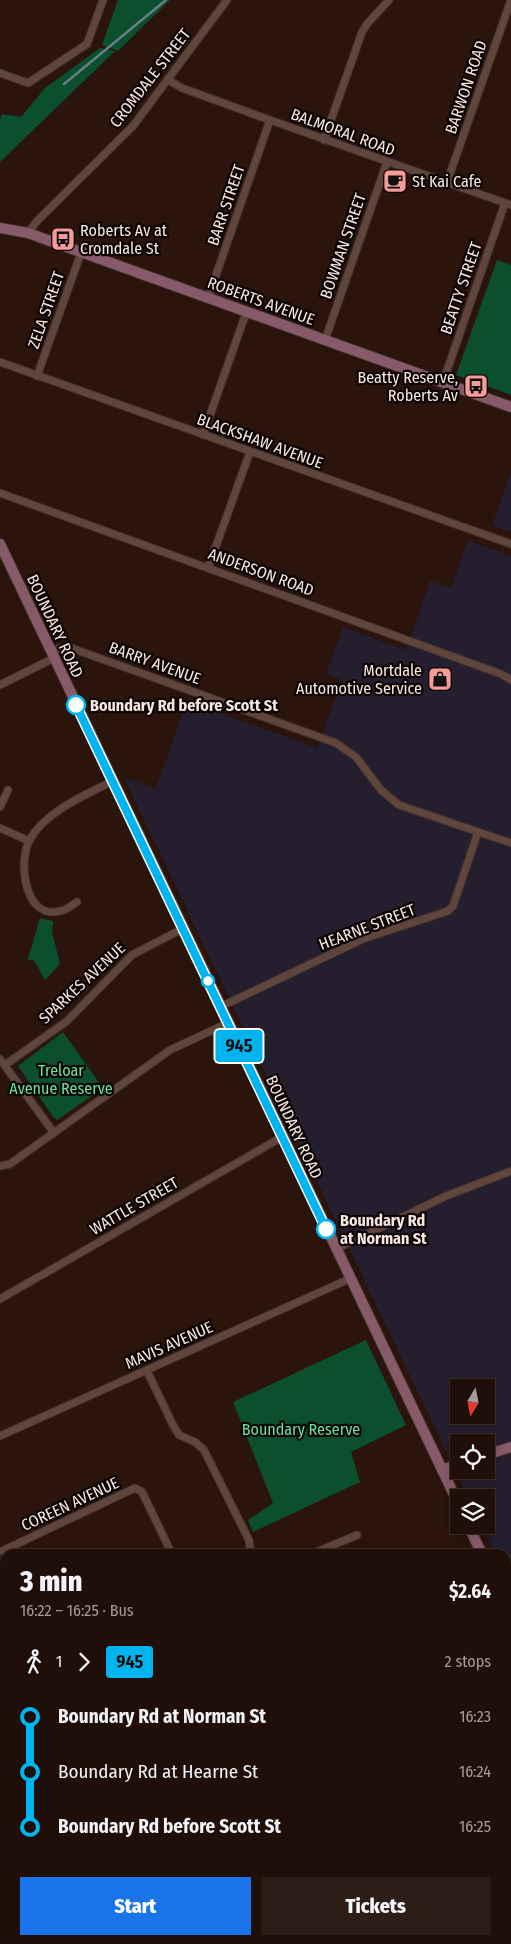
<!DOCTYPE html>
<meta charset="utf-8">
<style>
body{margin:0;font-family:"Fira Sans Condensed",sans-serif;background:#2d1d17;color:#f1f3f6;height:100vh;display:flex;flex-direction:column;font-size:19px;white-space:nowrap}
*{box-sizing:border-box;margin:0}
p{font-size:16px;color:#a29c9c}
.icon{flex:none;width:28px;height:28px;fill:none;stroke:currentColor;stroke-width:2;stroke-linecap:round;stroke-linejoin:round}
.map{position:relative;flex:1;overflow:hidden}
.drawer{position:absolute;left:0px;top:1549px;width:511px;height:396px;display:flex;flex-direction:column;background:#200f09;border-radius:15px 15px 0 0;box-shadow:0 2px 8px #0003,0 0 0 1px #3d2f2a}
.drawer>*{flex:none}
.badge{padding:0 10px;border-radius:4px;font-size:18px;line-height:32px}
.needle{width:32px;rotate:190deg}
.buttons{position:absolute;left:450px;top:1379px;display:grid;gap:10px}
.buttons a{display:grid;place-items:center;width:45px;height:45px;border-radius:0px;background:#200f09;box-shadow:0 2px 8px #0003,0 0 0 1px #3d2f2a;font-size:25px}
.map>.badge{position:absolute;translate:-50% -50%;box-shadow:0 0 0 2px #fff}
.legs{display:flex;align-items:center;gap:8px;height:55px;padding:0 20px;font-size:16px}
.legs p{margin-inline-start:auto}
.summary{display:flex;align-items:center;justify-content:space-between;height:85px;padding:0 20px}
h1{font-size:28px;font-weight:800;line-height:38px}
.primary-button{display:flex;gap:10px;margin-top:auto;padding:10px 20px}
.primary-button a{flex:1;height:58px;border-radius:0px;background:#1a73e8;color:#fff;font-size:20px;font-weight:800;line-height:58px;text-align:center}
.primary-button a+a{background:#2d1d17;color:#f1f3f6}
ul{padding:0 20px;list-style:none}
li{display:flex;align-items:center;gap:18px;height:55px;font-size:19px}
li i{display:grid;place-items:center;width:8px;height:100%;margin:0 6px;background:currentColor}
li i::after{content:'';width:12px;height:12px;margin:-6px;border:4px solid;border-radius:50%;background:#200f09}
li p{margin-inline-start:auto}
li:first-child i{background:linear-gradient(#0000 50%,currentColor 0)}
li:last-child i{background:linear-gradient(currentColor 50%,#0000 0)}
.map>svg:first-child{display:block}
.industrial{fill:#241e2e;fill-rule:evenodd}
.green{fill:#0c4f2e}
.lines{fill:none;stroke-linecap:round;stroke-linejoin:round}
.stream{stroke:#667e84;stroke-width:2.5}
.street-casing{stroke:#3f302d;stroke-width:9}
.secondary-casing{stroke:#3f302d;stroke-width:12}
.primary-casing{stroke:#3f302d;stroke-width:14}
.street{stroke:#5f453b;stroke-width:7}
.secondary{stroke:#865a69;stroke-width:10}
.primary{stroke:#ad7097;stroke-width:11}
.line-1-casing{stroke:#fff;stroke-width:11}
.line-1{stroke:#00b5ef;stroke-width:8}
.stop-1-dot{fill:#fff;stroke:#00b5ef;stroke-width:2.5}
.labels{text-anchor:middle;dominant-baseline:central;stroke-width:4.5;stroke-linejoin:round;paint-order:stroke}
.street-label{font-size:16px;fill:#f7e6e1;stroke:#0c0402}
.poi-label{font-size:16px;fill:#f7e6e1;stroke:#0c0402;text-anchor:start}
.stop-label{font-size:16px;font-weight:bold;fill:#f7e6e1;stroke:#0c0402;text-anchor:start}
.park-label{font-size:16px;fill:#65e49b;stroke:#0c0402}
</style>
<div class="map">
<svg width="511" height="1944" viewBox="0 0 511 1944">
<rect width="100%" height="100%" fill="#2a140c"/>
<g class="industrial">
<path d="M 511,473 L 511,532 L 492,525 Z"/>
<path d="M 468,540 L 511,556 L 511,1587 L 506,1577 L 506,1554 L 495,1554 L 481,1525 L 486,1525 L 486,1498 L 468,1497 L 124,778 L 156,788 L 187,701 L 317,748 L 342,680 L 326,674 L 343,627 L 406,650 L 430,581 L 451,588 ZM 459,1388 L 486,1388 L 486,1415 L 459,1415 ZM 459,1442 L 486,1442 L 486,1470 L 459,1470 Z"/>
</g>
<g class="green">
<path d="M 118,0 L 170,0 L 118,51 L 102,45 Z"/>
<path d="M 100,48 L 115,51 L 0,162 L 0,120 L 2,114 L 21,117 L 45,88 Z"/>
<path d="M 497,260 L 511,265 L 511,395 L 456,375 Z"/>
<path d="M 40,918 L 53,921 L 52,932 L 60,964 L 45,980 L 33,959 L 29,961 L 28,959 Z"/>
<path d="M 63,1032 L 103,1088 L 57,1120 L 54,1118 L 18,1066 Z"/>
<path d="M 366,1340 L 406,1425 L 351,1452 L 360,1482 L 253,1532 L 248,1520 L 273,1503 L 233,1402 Z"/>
</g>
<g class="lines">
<path class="stream" d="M 64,84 L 166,0"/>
<g class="street-casing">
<g id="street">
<path d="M 0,73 L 28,83 L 87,44 L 103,0"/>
<path d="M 168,80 L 182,88 L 270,120 L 511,205"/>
<path d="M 324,140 L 362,32 L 367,24 L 389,0"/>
<path d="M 447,182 L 511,0"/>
<path d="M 28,233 L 37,221 L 133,126 L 227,0"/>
<path d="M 208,298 L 270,120"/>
<path d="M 325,340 L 387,162"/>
<path d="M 0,362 L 511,544"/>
<path d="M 37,376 L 81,253"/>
<path d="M 443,382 L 505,203"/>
<path d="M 203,435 L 246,313"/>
<path d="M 0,493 L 501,674 L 511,680"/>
<path d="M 208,568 L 250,452"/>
<path d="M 51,651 L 60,648 L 71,648 L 336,743 L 356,757 L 381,790 L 399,805 L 511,843"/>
<path d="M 0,685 L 54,658"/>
<path d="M 0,807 L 8,790"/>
<path d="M 0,828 L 29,841"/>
<path d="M 77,902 C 72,905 67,910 60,911 C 25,920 18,864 29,841 C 44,812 85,795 113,781"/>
<path d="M 220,1007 L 363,939 L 448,911 L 453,906 L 478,832"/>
<path d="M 0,1059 L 54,1133"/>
<path d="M 5,1065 L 67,1021 L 132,955 L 182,929"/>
<path d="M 0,1166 L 10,1164 L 170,1050 L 228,1023"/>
<path d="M 336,1249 L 446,1196 L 511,1171"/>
<path d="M 0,1299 L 282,1137"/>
<path d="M 147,1371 L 173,1425 L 179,1435 L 195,1442 L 204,1450 L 249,1540 L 251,1554"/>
<path d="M 0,1436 L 349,1279"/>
<path d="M 2,1551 L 135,1488 L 142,1492 L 172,1554"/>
<path d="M 312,1554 L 357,1535"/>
<path d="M 109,1940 L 111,1944"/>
<path d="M 482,1940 L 484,1944"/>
<path d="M 0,1941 L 2,1944"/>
</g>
</g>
<g class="secondary-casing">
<g id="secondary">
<path d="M 0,228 L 28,233 L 511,407"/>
<path d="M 0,544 L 459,1505"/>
<path d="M 486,1455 L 511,1447"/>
<path d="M 442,1470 L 459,1464"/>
<path d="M 468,1525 L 482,1554"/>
<path d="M 506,1605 L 511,1615"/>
</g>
</g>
<g class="primary-casing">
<g id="primary">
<path d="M 0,1710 L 5,1717"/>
<path d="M 0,1731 L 5,1737"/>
<path d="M 0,1783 L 5,1783"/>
<path d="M 0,1796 L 5,1797"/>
<path d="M 506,1803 L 511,1802"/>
<path d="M 506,1818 L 511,1816"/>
</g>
</g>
<use href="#street" class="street"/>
<use href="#secondary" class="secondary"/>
<use href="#primary" class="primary"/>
</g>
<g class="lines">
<g class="line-1-casing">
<path id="line-1" d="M 76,705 L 326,1229"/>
</g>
<use href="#line-1" class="line-1"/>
</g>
<defs>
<g id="cafe-square" transform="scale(1.25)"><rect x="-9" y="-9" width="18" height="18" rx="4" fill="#f59b98" stroke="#0c0402"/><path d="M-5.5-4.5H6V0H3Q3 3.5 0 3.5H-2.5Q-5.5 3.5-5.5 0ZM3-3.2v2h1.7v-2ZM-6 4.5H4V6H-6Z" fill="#111"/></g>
<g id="bus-square" transform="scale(1.25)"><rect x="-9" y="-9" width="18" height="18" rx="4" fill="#f59b98" stroke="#0c0402"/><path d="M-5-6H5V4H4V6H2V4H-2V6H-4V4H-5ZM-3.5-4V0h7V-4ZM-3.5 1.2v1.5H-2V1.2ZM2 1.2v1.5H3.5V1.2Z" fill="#111"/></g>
<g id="shop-square" transform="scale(1.25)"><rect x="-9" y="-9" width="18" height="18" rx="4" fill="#f59b98" stroke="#0c0402"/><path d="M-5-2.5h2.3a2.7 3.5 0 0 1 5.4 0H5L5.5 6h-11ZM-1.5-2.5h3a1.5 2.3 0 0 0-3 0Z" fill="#111"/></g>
</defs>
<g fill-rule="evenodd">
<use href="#cafe-square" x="395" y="181"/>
<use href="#bus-square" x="63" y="239"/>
<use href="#bus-square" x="476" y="386"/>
<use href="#shop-square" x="440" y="679"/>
</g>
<g class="stop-1-dot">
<circle cx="76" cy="705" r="9"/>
<circle cx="208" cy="981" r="6"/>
<circle cx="326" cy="1229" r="9"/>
</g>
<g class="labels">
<g class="street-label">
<text transform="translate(150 78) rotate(-52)">CROMDALE STREET</text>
<text transform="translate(466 87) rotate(-71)">BARWON ROAD</text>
<text transform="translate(343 132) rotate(20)">BALMORAL ROAD</text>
<text transform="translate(226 205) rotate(-71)">BARR STREET</text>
<text transform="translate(343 246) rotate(-71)">BOWMAN STREET</text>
<text transform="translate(461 288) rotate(-71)">BEATTY STREET</text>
<text transform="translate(261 301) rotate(20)">ROBERTS AVENUE</text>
<text transform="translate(46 310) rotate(-71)">ZELA STREET</text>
<text transform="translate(260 441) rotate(20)">BLACKSHAW AVENUE</text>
<text transform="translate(261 572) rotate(20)">ANDERSON ROAD</text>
<text transform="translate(55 626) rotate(65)">BOUNDARY ROAD</text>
<text transform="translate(155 663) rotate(20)">BARRY AVENUE</text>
<text transform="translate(367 927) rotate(-21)">HEARNE STREET</text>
<text transform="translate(82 983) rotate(-43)">SPARKES AVENUE</text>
<text transform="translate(294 1127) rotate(65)">BOUNDARY ROAD</text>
<text transform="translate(134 1206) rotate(-30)">WATTLE STREET</text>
<text transform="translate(169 1345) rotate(-24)">MAVIS AVENUE</text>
<text transform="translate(70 1504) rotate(-25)">COREEN AVENUE</text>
</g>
<g class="poi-label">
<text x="412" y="181">St Kai Cafe</text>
<text x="80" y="230">Roberts Av at<tspan x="80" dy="18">Cromdale St</tspan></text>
<text x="458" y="377" text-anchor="end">Beatty Reserve,<tspan x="458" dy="18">Roberts Av</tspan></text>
<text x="422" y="670" text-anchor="end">Mortdale<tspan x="422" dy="18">Automotive Service</tspan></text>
</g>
<g class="stop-label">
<text x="90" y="705">Boundary Rd before Scott St</text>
<text x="340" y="1220">Boundary Rd<tspan x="340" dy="18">at Norman St</tspan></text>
</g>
<g class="park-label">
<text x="61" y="1070">Treloar<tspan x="61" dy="18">Avenue Reserve</tspan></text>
<text x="301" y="1429">Boundary Reserve</text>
</g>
</g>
</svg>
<div class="buttons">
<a><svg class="needle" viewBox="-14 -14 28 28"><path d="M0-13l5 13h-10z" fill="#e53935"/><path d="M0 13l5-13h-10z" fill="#a29c9c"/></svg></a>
<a><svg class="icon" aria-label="locate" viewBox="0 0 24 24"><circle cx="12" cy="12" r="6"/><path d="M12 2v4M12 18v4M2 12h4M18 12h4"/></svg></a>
<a><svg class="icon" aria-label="layers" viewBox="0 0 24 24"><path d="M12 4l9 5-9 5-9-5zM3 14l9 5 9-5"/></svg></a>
</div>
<b class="badge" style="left:239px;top:1046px;background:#00b5ef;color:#111">945</b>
<section class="drawer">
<div class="summary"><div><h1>3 min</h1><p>16:22 – 16:25 · Bus</p></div><b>$2.64</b></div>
<div class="legs"><svg class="icon" aria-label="walk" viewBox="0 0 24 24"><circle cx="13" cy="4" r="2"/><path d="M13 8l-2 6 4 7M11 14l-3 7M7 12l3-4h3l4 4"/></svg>1<svg class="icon" aria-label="forward" viewBox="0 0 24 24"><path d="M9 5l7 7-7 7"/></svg><b class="badge" style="background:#00b5ef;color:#111">945</b><p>2 stops</p></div>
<ul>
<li><i style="color:#00b5ef"></i><b>Boundary Rd at Norman St</b><p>16:23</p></li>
<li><i style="color:#00b5ef"></i><span>Boundary Rd at Hearne St</span><p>16:24</p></li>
<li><i style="color:#00b5ef"></i><b>Boundary Rd before Scott St</b><p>16:25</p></li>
</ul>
<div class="primary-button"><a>Start</a><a>Tickets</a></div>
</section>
</div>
